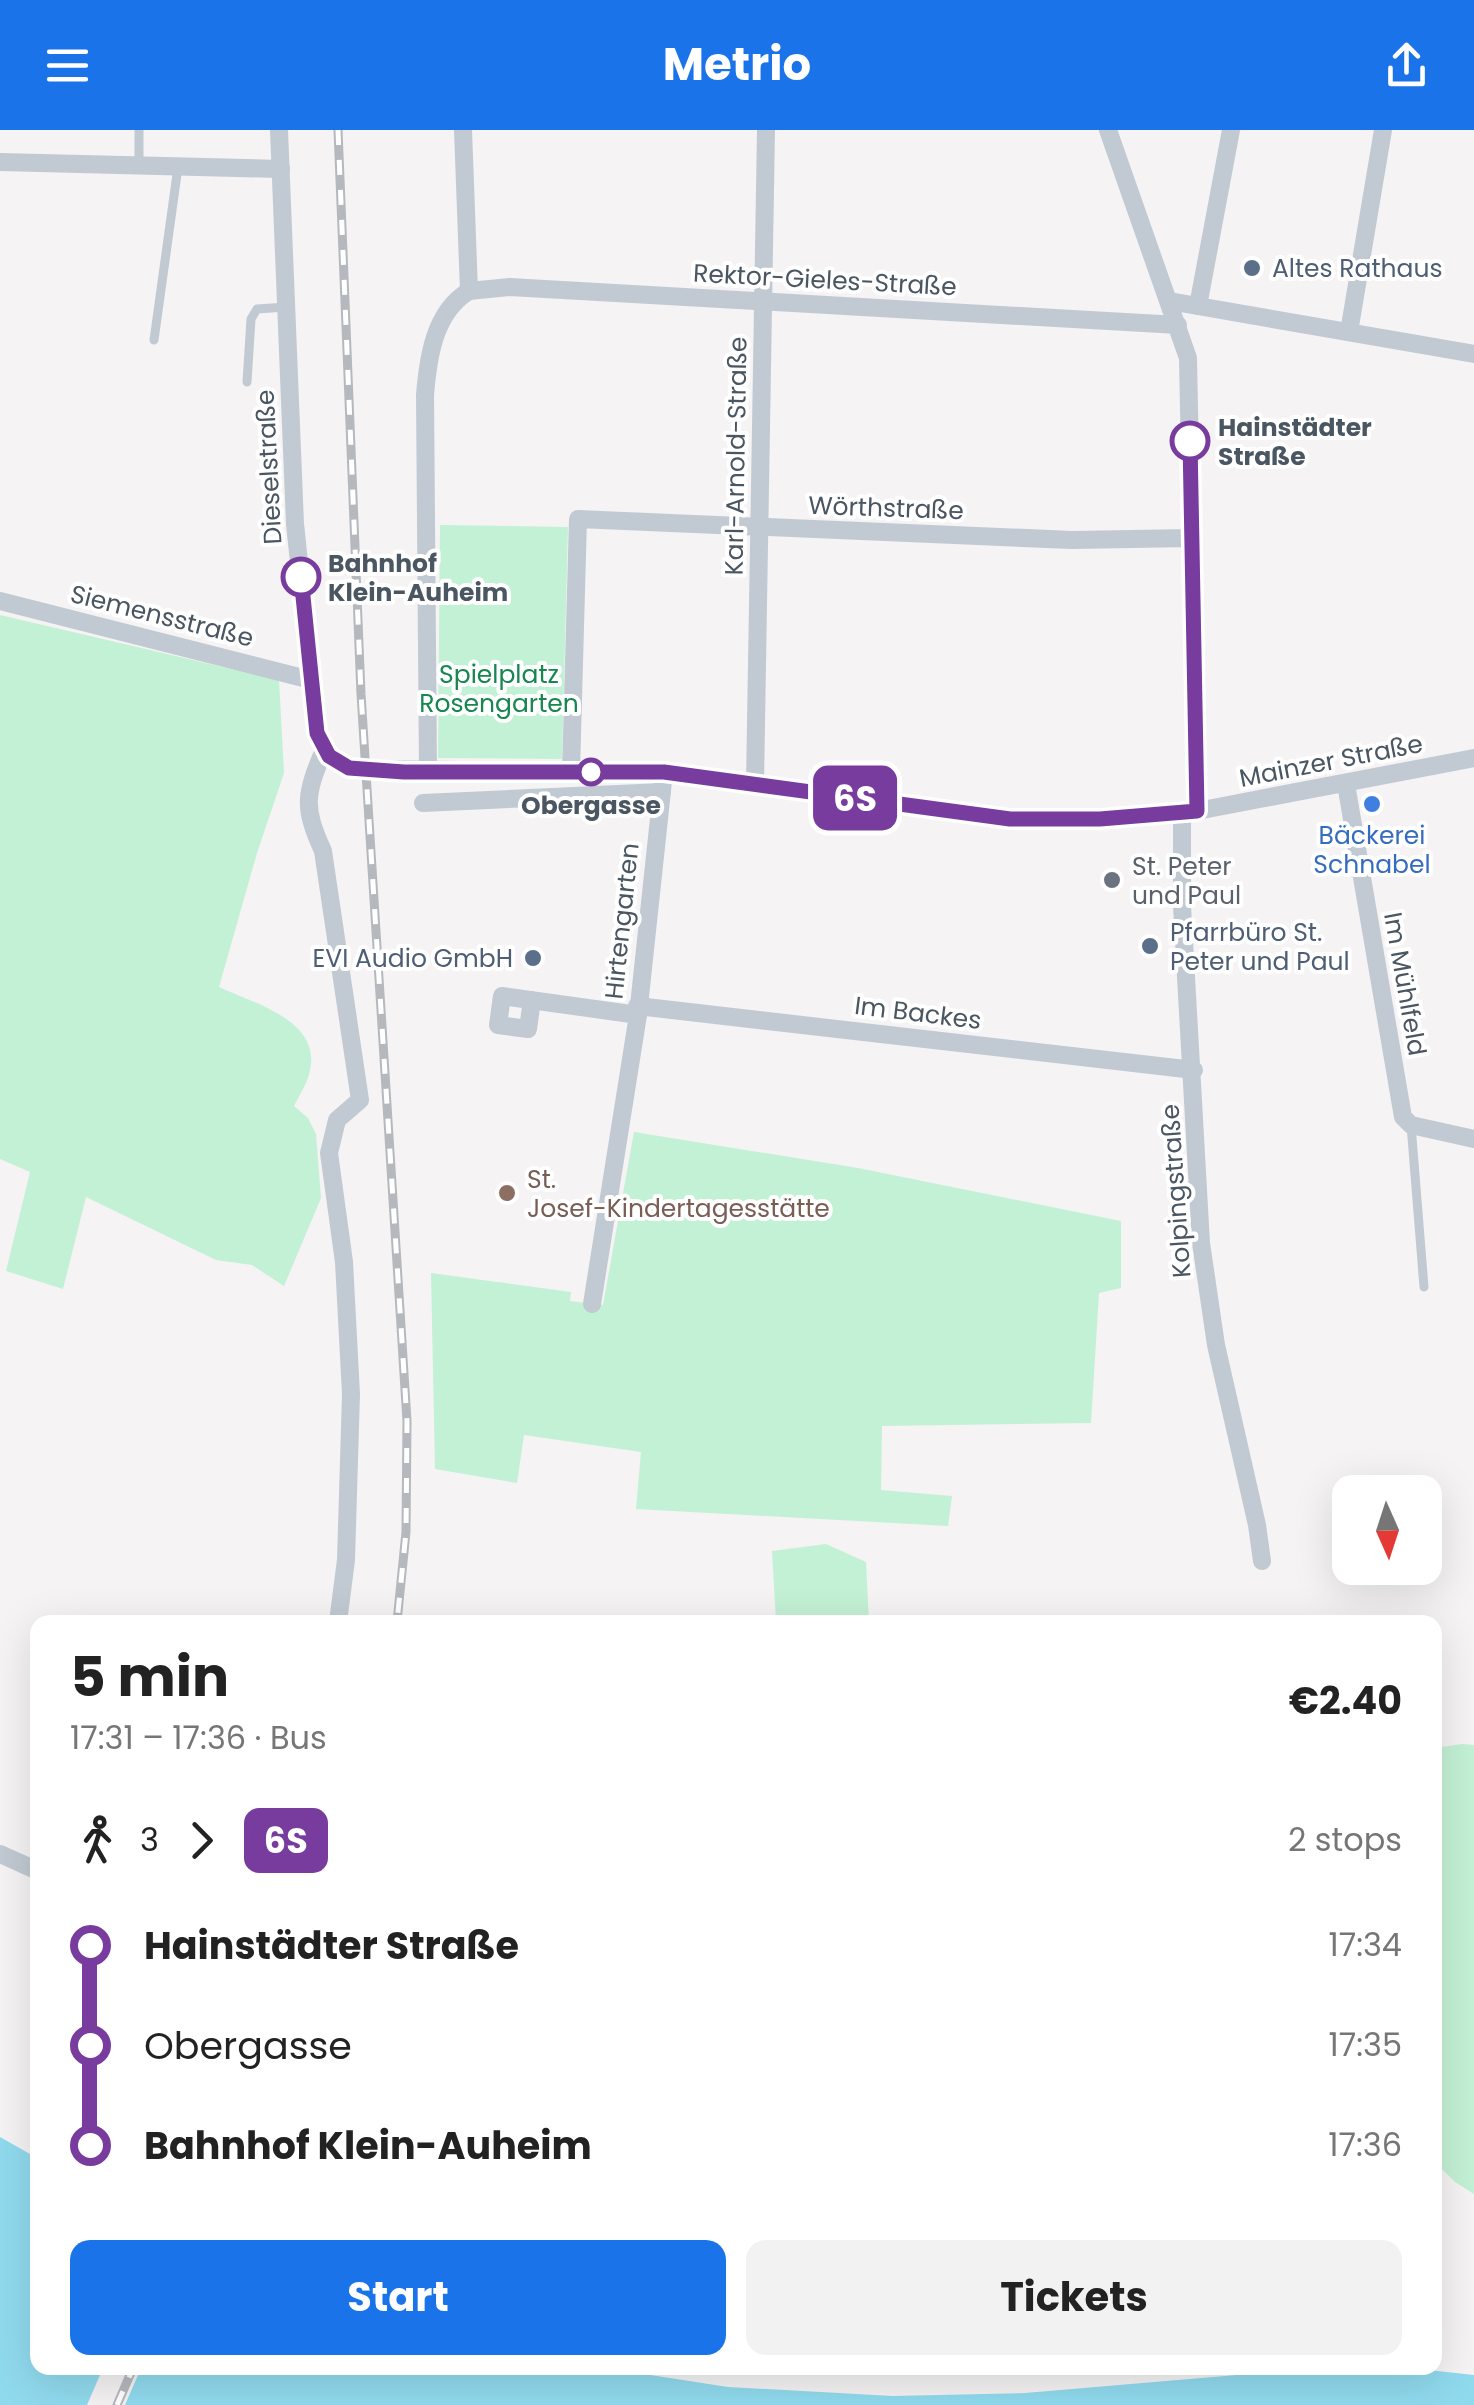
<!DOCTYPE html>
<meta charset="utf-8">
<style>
body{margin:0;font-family:Poppins,sans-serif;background:#f2f2f2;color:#222;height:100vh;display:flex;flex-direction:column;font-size:38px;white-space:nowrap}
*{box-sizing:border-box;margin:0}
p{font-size:32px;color:#767676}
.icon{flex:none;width:55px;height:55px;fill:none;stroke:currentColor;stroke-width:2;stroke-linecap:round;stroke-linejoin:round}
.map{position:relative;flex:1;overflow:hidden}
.sheet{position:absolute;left:30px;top:1485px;width:1412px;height:760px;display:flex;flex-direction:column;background:#fff;border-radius:20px;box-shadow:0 10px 40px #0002}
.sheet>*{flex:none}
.badge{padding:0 20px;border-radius:15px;font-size:35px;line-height:65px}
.needle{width:65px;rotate:177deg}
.fabs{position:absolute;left:1332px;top:1345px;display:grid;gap:20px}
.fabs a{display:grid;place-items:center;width:110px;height:110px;border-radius:20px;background:#fff;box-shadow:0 10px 40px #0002;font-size:50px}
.map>.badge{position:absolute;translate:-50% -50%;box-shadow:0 0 0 5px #fff}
.legs{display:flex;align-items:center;gap:15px;height:110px;padding:0 40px;font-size:32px}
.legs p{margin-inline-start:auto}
.head{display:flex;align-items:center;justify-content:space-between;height:170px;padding:0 40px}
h1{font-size:55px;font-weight:700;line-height:75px}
.cta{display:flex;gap:20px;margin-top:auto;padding:20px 40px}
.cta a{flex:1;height:115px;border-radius:20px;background:#1a73e8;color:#fff;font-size:40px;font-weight:700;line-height:115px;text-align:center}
.cta a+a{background:#f2f2f2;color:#222}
ul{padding:0 40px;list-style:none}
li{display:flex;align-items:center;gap:35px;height:100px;font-size:38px}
li i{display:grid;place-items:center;width:15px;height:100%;margin:0 12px;background:currentColor}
li i::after{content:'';width:25px;height:25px;margin:-12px;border:8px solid;border-radius:50%;background:#fff}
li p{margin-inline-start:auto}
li:first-child i{background:linear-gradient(#0000 50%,currentColor 0)}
li:last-child i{background:linear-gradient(currentColor 50%,#0000 0)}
header{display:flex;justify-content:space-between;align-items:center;height:130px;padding:0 40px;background:#1a73e8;color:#fff;font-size:45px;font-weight:700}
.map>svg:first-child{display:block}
.green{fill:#c3f1d5}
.water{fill:#90daee}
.pier{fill:#f5f3f3}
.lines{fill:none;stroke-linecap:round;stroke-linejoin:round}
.lane{stroke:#c1cad2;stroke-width:9}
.street{stroke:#c1cad2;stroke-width:18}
.rail-casing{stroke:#b5b8bd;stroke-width:9}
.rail{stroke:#fff;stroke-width:5;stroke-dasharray:15;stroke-linecap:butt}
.line-1-casing{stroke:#fff;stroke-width:22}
.line-1{stroke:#783c9f;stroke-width:15}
.service-dot{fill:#5c6f8a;stroke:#fff;stroke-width:4}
.stop-1-dot{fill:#fff;stroke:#783c9f;stroke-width:5}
.shop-dot{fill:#3f7fe0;stroke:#fff;stroke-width:4}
.worship-dot{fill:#6b7280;stroke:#fff;stroke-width:4}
.education-dot{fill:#8d6e63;stroke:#fff;stroke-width:4}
.labels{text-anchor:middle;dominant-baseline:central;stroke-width:8;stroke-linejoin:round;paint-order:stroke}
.service-label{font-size:25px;fill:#4e5e75;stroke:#fff;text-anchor:start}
.street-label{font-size:25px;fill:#4a5661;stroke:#fff}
.stop-label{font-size:25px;font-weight:bold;fill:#4a5661;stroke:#fff;text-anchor:start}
.park-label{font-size:25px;fill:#17864f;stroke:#fff}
.shop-label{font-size:25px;fill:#366cbe;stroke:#fff}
.worship-label{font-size:25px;fill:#5b616d;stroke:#fff;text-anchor:start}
.education-label{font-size:25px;fill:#785e54;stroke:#fff;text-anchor:start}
</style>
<header><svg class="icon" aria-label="menu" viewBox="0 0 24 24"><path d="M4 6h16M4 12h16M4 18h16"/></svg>Metrio<svg class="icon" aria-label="share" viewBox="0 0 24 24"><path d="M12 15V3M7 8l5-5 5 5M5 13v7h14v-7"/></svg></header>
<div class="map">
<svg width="1474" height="2275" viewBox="0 0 1474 2275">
<rect width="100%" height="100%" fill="#f5f3f3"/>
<g class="green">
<path d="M 440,395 L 568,397 L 562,629 L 438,628 Z"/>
<path d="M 0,485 L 279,550 L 284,643 L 257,723 L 219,857 C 253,873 321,890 310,940 C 308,952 300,964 294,976 L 308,988 L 316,1004 L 321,1068 L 284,1156 L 252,1135 L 216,1130 L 86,1067 L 63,1159 L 6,1141 L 30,1042 L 0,1029 Z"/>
<path d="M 634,1002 L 858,1038 L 1121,1091 L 1121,1158 L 1099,1163 L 1091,1293 L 882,1296 L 881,1360 L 952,1366 L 948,1396 L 636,1379 L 641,1322 L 524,1305 L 517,1353 L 435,1339 L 431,1143 L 571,1162 L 570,1171 L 603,1175 Z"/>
<path d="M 826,1414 L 866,1432 L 869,1492 L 776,1492 L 772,1421 Z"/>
<path d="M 1462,1614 L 1474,1615 L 1474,2064 L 1455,2052 L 1435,2032 L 1435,1618 Z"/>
</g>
<path class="water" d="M 0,2007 L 37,2028 L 38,2238 L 605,2238 L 728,2257 L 893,2266 L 1025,2263 L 1319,2238 L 1410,2238 L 1474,2245 L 1474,2275 L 0,2275 Z"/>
<path class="pier" d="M 103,2238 L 141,2238 L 125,2275 L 87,2275 Z"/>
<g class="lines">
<g class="lane">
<path d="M 139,0 L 139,36"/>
<path d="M 154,210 L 178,37"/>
<path d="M 247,252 L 251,189 L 257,179 L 286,177"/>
<path d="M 1411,995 L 1424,1157"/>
</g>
<g class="street">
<path d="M 279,0 L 295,394 L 317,603 L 329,627 L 343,636 L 358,639 L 664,642 L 984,686 L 1035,690 L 1100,689 L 1197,681 L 1474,628"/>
<path d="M 1108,0 L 1188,228 L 1197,681"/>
<path d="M 0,32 L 281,39"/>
<path d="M 469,161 L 510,157 L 1178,195"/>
<path d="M 1169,171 L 1474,224"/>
<path d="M 1198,176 L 1231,0"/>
<path d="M 1349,202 L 1383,0"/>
<path d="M 0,471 L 311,550"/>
<path d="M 324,620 C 305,665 303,677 323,721 L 360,970 L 337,990 L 329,1023 L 344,1132 L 351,1264 L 346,1430 L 338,1492"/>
<path d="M 428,642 L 425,265 C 428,228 434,182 469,161 L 463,0"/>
<path d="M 571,642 L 578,389 L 1072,410 L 1192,408"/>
<path d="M 755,653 L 766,0"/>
<path d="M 1346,654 L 1403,987 L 1411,995 L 1474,1009"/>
<path d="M 423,673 L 662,662"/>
<path d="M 1182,683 L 1182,776 L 1201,1113 L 1216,1215 L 1257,1395 L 1262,1431"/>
<path d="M 532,870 L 528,899 L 498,895 L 502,866 L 638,885"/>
<path d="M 637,876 L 1194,940"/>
<path d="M 592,1174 L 638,885 L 664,642"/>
<path d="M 0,1724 L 38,1741"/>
</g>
<g class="rail-casing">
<g id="rail">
<path d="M 338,0 L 361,564 L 407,1291 L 406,1402 L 397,1492"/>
<path d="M 117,2275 L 133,2238"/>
</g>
</g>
<use href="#rail" class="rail"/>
</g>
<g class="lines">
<g class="line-1-casing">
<path id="line-1" d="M 301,447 L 317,603 L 329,626 L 349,638 L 404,642 L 664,642 L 1010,689 L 1100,689 L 1197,681 L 1190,311"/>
</g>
<use href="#line-1" class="line-1"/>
</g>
<g class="service-dot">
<circle cx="1252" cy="138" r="10"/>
<circle cx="1150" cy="816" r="10"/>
<circle cx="533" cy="828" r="10"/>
</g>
<g class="stop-1-dot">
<circle cx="1190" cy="311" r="18"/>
<circle cx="301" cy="447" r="18"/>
<circle cx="591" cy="642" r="12"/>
</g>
<circle class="shop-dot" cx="1372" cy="674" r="10"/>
<circle class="worship-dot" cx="1112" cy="750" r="10"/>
<circle class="education-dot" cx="507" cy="1063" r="10"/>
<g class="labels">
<g class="service-label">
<text x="1272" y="138">Altes Rathaus</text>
<text x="1170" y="802">Pfarrbüro St.<tspan x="1170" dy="29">Peter und Paul</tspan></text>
<text x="513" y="828" text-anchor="end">EVI Audio GmbH</text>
</g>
<g class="street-label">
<text transform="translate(825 150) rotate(3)">Rektor-Gieles-Straße</text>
<text transform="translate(736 326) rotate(-89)">Karl-Arnold-Straße</text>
<text transform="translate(269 337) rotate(-93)">Dieselstraße</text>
<text transform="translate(886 378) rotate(2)">Wörthstraße</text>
<text transform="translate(162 486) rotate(14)">Siemensstraße</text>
<text transform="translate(1331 631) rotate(-11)">Mainzer Straße</text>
<text transform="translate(622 791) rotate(-84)">Hirtengarten</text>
<text transform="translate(1405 854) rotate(80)">Im Mühlfeld</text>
<text transform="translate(918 883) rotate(7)">Im Backes</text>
<text transform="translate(1176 1061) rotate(-94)">Kolpingstraße</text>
</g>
<g class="stop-label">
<text x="1218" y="297">Hainstädter<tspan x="1218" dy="29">Straße</tspan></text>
<text x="328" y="433">Bahnhof<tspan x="328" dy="29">Klein-Auheim</tspan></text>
<text x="591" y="675" text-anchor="middle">Obergasse</text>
</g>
<g class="park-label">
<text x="499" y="544">Spielplatz<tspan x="499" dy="29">Rosengarten</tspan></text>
</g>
<g class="shop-label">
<text x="1372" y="705">Bäckerei<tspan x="1372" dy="29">Schnabel</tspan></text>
</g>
<g class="worship-label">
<text x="1132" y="736">St. Peter<tspan x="1132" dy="29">und Paul</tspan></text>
</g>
<g class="education-label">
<text x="527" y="1049">St.<tspan x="527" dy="29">Josef-Kindertagesstätte</tspan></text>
</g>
</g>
</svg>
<div class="fabs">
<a><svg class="needle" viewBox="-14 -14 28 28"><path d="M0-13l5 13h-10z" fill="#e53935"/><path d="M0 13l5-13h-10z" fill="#767676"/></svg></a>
</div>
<b class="badge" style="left:855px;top:668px;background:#783c9f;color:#fff">6S</b>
<section class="sheet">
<div class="head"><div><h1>5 min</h1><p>17:31 – 17:36 · Bus</p></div><b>€2.40</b></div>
<div class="legs"><svg class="icon" aria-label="walk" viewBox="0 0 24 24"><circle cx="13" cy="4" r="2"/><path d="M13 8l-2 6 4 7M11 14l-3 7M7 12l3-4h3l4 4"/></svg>3<svg class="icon" aria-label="forward" viewBox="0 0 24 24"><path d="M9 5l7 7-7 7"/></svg><b class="badge" style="background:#783c9f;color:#fff">6S</b><p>2 stops</p></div>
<ul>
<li><i style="color:#783c9f"></i><b>Hainstädter Straße</b><p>17:34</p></li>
<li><i style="color:#783c9f"></i><span>Obergasse</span><p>17:35</p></li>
<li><i style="color:#783c9f"></i><b>Bahnhof Klein-Auheim</b><p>17:36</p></li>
</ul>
<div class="cta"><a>Start</a><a>Tickets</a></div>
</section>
</div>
